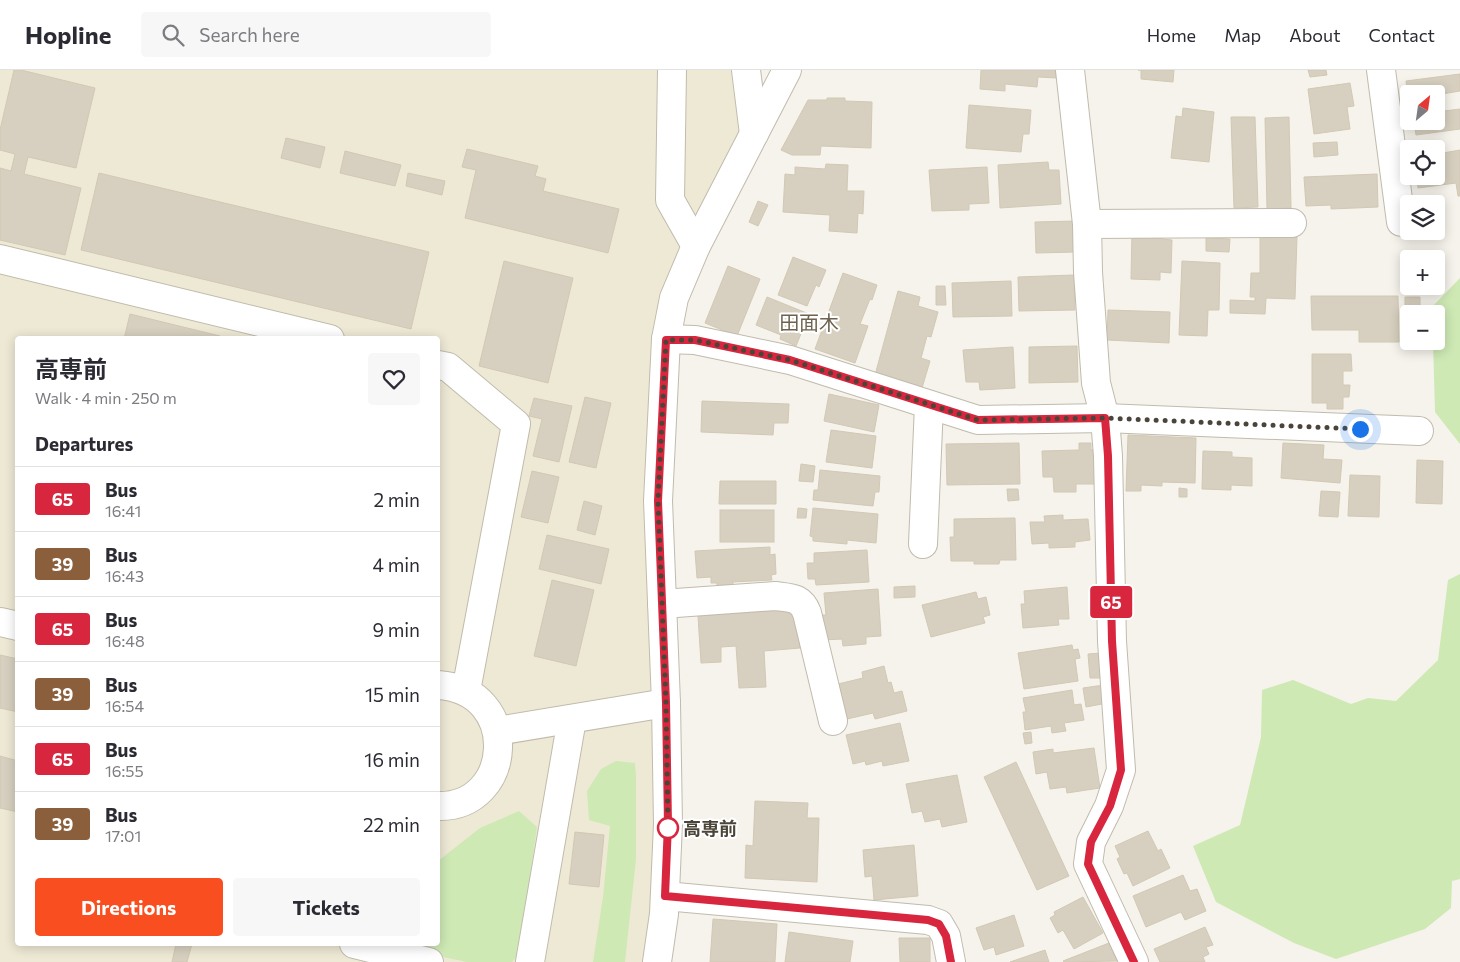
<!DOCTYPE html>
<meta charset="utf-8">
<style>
body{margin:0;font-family:Commissioner,"Noto Sans JP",sans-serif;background:#f7f7f7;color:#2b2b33;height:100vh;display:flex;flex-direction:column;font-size:19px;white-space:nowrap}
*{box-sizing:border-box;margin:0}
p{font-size:16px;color:#7c7c81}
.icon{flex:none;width:28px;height:28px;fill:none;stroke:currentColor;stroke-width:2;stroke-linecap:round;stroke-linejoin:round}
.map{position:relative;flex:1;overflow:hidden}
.panel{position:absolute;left:15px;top:266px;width:425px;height:610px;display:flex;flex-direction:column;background:#fff;border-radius:5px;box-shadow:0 2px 12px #0003}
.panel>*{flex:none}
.badge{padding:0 10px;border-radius:4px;font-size:18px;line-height:32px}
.needle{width:32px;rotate:29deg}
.fabs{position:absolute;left:1400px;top:15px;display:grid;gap:10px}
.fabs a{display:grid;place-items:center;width:45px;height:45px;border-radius:5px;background:#fff;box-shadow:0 2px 12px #0003;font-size:25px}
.you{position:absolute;width:25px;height:25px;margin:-12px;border:4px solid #fff;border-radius:50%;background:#1a73e8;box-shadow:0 0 0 8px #1a73e833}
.map>.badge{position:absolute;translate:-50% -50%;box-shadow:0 0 0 2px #fff}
h2{padding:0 20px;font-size:19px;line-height:45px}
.round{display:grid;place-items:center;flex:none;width:52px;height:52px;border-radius:5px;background:#f7f7f7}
.overview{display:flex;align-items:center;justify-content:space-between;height:85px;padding:0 20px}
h1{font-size:24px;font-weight:700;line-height:38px}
.cta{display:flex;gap:10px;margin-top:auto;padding:10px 20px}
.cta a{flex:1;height:58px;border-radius:5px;background:#f94e1f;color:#fff;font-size:20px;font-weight:700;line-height:58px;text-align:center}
.cta a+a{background:#f7f7f7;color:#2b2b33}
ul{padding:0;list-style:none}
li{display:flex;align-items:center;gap:15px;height:65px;padding:0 20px;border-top:1px solid #e1e1e2}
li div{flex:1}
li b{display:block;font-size:19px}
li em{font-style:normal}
li .badge{min-width:55px;font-weight:700;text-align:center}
header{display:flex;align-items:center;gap:30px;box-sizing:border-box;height:70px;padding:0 25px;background:#fff;border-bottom:1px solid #e1e1e2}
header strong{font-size:24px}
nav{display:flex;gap:28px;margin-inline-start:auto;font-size:18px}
.search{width:350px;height:45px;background:#f7f7f7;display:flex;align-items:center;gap:12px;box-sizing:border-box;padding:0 18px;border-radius:5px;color:#7c7c81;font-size:19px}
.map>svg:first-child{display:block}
.education{fill:#eee9d5;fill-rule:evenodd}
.green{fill:#cee9b4}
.building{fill:#d7d0c0;stroke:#d2c8b3}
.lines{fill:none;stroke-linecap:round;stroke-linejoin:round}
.minor-casing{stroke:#c1bbad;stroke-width:30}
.minor{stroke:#fff;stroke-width:28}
.line-casing{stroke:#fff;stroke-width:11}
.line{stroke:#d7263d;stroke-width:8}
.walk{stroke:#4a4439;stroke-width:5;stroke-dasharray:0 9}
.stop-dot{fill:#fff;stroke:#d7263d;stroke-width:2.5}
.labels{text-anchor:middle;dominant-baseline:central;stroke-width:4;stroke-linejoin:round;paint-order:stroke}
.stop-label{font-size:18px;font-weight:bold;fill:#4a4439;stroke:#fff;text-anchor:start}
.quarter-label{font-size:20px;fill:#6d6350;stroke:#fff}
</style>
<header>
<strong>Hopline</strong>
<div class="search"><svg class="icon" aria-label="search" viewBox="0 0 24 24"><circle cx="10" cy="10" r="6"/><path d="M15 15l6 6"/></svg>Search here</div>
<nav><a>Home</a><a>Map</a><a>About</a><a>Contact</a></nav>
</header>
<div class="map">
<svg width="1460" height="892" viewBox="0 0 1460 892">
<rect width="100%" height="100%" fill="#f5f3eb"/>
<path class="education" d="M 0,0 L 746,0 L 754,64 L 674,228 L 657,892 L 0,892 ZM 18,269 L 438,269 L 438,874 L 18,874 Z"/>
<g class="green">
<path d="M 1460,208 L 1460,374 L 1435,342 L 1433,271 L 1436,271 L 1436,244 L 1432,244 L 1432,237 Z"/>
<path d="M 1460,504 L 1460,809 L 1452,811 L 1451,838 L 1425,859 L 1336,889 L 1294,873 L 1216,832 L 1193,776 L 1240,755 L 1261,667 L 1262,620 L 1293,610 L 1351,634 L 1368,628 L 1396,631 L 1438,590 L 1448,510 Z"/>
<path d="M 616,691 L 635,693 L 636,706 L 636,789 L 625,892 L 593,892 L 603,827 L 610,756 L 589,750 L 587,721 L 601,699 Z"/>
<path d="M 519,741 L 537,757 L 519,884 L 512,892 L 467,892 L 381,874 L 438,874 L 438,791 L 480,758 Z"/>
</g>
<g class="building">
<path d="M 14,0 L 21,0 L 95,18 L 76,98 L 28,87 L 24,104 L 81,118 L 65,185 L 0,170 L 0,98 L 11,101 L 15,84 L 0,80 L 0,60 Z"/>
<path d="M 981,0 L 1058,0 L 1057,8 L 1038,7 L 1037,17 L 1005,14 L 1005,21 L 980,19 Z"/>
<path d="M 1138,0 L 1174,0 L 1173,12 L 1141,9 L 1141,0 Z"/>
<path d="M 1308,0 L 1326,0 L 1327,5 L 1310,7 Z"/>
<path d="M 1460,4 L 1460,21 L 1436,25 L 1409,24 L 1408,28 L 1406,11 Z"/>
<path d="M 1350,13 L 1354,36 L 1347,37 L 1350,59 L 1314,64 L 1308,19 Z"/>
<path d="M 827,28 L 845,28 L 845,31 L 872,32 L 871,78 L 821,76 L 820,85 L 792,85 L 781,80 L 808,30 L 827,30 Z"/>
<path d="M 969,35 L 1031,40 L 1029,64 L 1023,64 L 1021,82 L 966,78 Z"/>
<path d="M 1183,38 L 1214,42 L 1209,92 L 1171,88 L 1176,46 L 1182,47 Z"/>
<path d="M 1460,39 L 1460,59 L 1416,65 L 1414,51 L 1436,51 L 1436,42 Z"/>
<path d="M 1231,47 L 1255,47 L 1258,137 L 1234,138 Z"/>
<path d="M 1289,47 L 1291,138 L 1267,139 L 1265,48 Z"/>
<path d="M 286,68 L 325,77 L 320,98 L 281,88 Z"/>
<path d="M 1337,72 L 1338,85 L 1314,87 L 1313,73 Z"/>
<path d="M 467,79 L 538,96 L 535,106 L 546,109 L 543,121 L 619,139 L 608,183 L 465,148 L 476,100 L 462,97 Z"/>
<path d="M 1460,80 L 1460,126 L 1458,126 L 1456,113 L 1418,118 L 1417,106 L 1436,106 L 1436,87 L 1443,86 L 1443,83 Z"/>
<path d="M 345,81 L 401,95 L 395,116 L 340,103 Z"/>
<path d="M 1048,92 L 1049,100 L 1059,100 L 1061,134 L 1000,138 L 998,95 Z"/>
<path d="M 826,94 L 848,95 L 847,121 L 864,121 L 863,144 L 858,143 L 857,163 L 829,161 L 830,145 L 783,142 L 785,104 L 795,105 L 795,97 L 825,99 Z"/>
<path d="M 987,97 L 989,133 L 969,134 L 969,140 L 932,141 L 929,100 Z"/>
<path d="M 99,103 L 429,182 L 411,259 L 81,180 Z"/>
<path d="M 408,103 L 445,111 L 442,125 L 406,116 Z"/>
<path d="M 1377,104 L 1378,137 L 1331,139 L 1331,135 L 1306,136 L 1304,107 Z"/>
<path d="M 758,131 L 768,135 L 758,156 L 749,152 Z"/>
<path d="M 1075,151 L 1075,182 L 1036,183 L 1035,152 Z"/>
<path d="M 1132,161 L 1162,162 L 1162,169 L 1172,170 L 1171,203 L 1160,202 L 1160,210 L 1131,209 Z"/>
<path d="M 1260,165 L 1297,167 L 1295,229 L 1266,228 L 1265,244 L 1230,243 L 1230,230 L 1255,231 L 1255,227 L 1250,227 L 1251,203 L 1260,203 Z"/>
<path d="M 1206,168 L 1230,169 L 1229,182 L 1206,181 Z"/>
<path d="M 793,187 L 826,200 L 819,217 L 816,215 L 807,236 L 778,225 Z"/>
<path d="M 504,191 L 573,208 L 548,313 L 479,296 Z"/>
<path d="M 1182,191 L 1220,193 L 1219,240 L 1208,240 L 1207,266 L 1179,265 Z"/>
<path d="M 728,196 L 760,209 L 737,266 L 705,253 Z"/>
<path d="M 843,203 L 877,215 L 872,230 L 870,229 L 860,254 L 868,256 L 855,293 L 815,279 Z"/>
<path d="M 1074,205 L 1075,240 L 1019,241 L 1018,207 Z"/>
<path d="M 1011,211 L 1012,246 L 953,247 L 952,213 Z"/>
<path d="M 936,216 L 945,216 L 946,235 L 936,235 Z"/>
<path d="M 898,221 L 920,227 L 918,236 L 938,242 L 931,267 L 927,266 L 921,288 L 930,291 L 922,318 L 875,305 Z"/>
<path d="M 1311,226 L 1398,226 L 1399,272 L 1359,272 L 1359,260 L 1312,260 Z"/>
<path d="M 767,227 L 809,244 L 796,276 L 780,269 L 781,265 L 756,255 Z"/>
<path d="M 1405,227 L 1420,227 L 1420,244 L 1409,244 L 1409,246 L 1405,246 Z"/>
<path d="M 1108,240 L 1170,242 L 1169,273 L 1107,270 Z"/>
<path d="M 130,244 L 220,266 L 219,269 L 124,269 Z"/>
<path d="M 1077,276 L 1078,312 L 1029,313 L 1029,277 Z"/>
<path d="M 1013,277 L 1015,318 L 980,320 L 979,312 L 966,312 L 963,280 Z"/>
<path d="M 1312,284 L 1351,284 L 1352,301 L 1343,301 L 1343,315 L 1350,315 L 1349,327 L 1343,327 L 1343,339 L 1327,339 L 1327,333 L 1312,333 Z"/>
<path d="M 829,324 L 879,335 L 874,362 L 824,351 Z"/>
<path d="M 585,327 L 611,333 L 596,398 L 569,392 Z"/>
<path d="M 534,328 L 572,336 L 559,392 L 533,386 L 542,349 L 529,346 Z"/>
<path d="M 702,331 L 789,334 L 788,353 L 774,353 L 773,365 L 701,362 Z"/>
<path d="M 831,360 L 876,366 L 872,398 L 826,392 Z"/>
<path d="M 1128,365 L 1196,368 L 1195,413 L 1162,412 L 1162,416 L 1141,415 L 1141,421 L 1126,421 Z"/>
<path d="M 1019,373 L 1020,414 L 947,415 L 946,374 Z"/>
<path d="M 1079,373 L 1091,373 L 1091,380 L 1095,379 L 1096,414 L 1076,414 L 1076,422 L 1054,422 L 1053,407 L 1043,407 L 1042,381 L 1079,380 Z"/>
<path d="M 1283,373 L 1324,375 L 1323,389 L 1342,390 L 1340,413 L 1281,408 Z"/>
<path d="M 1203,381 L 1232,382 L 1232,387 L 1252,388 L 1252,416 L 1231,415 L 1231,420 L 1202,419 Z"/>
<path d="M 1417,390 L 1443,391 L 1442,434 L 1416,433 Z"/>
<path d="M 801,394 L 815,396 L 813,412 L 799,411 Z"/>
<path d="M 820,400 L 880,406 L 879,422 L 875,422 L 873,436 L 813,430 L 814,420 L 818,420 Z"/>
<path d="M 532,401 L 559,407 L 548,453 L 521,447 Z"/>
<path d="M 1350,405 L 1380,406 L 1379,447 L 1348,446 Z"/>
<path d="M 720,411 L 776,411 L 776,434 L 719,434 Z"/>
<path d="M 1179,418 L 1187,419 L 1187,427 L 1179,427 Z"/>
<path d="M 1007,419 L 1018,419 L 1019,430 L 1008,431 Z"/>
<path d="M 1321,421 L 1340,422 L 1338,447 L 1319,446 Z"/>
<path d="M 584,431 L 602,436 L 595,465 L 577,460 Z"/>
<path d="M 798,438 L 807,439 L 806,448 L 797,448 Z"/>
<path d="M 813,438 L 878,444 L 876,473 L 847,470 L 847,474 L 813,471 L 813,467 L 810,466 Z"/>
<rect x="720" y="440" width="54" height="32"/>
<path d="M 1063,445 L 1063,450 L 1088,449 L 1090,470 L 1075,472 L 1075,477 L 1049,478 L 1049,473 L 1032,474 L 1030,452 L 1045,452 L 1044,446 Z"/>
<path d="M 1015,448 L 1016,490 L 1000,490 L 999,494 L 974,494 L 974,491 L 951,491 L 950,467 L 954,467 L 954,449 Z"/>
<path d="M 547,465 L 609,479 L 601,514 L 539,499 Z"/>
<path d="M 770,477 L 770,485 L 775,484 L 776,504 L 771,505 L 772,510 L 733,512 L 733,517 L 717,518 L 717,513 L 711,513 L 711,507 L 697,508 L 695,481 Z"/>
<path d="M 867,480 L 869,512 L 816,515 L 815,509 L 808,509 L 807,493 L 814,493 L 814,483 Z"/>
<path d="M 552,510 L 594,520 L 576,596 L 534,586 Z"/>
<path d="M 915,516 L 915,527 L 894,528 L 894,517 Z"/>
<path d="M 1067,517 L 1069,549 L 1058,549 L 1059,555 L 1023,558 L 1021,534 L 1025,534 L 1024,521 Z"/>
<path d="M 878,519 L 881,566 L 866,567 L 866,574 L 843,576 L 842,569 L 822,570 L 820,545 L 826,545 L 824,523 Z"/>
<path d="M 976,522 L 978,529 L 986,527 L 990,545 L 983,547 L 985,553 L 931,567 L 922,535 Z"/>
<path d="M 797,539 L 800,578 L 764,581 L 766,617 L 739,618 L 736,576 L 721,577 L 721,592 L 701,593 L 698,546 Z"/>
<path d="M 1072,575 L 1073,580 L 1078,579 L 1080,588 L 1075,589 L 1078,611 L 1024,619 L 1018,583 Z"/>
<path d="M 1101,583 L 1102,608 L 1090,608 L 1088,584 Z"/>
<path d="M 0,585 L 18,589 L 18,642 L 0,638 Z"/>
<path d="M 884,596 L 888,613 L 891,612 L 894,623 L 902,621 L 907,641 L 875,649 L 873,643 L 847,649 L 838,614 L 863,608 L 862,602 Z"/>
<path d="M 1104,615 L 1107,633 L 1086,637 L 1083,618 Z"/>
<path d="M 1072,620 L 1074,635 L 1081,634 L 1084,650 L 1064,653 L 1066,661 L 1052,663 L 1051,656 L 1025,660 L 1023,642 L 1026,642 L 1023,628 Z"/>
<path d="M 900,653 L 909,691 L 883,696 L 882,691 L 866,695 L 865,691 L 853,694 L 846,665 Z"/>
<path d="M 1031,662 L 1032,673 L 1025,674 L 1023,663 Z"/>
<path d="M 1094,678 L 1100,718 L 1067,723 L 1066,717 L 1050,719 L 1047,702 L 1036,704 L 1033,682 L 1053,679 L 1053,683 Z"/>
<path d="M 0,686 L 18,691 L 18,742 L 0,738 Z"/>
<path d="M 1016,692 L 1069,806 L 1037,820 L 984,707 Z"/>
<path d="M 957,705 L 967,752 L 942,757 L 940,749 L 925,752 L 922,741 L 912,743 L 906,714 Z"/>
<path d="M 755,731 L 808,733 L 807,748 L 819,748 L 817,812 L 745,808 L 746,775 L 753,776 Z"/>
<path d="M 1148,761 L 1158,781 L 1161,779 L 1170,798 L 1133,816 L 1127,803 L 1124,804 L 1117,789 L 1120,787 L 1115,776 Z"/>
<path d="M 575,762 L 604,765 L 599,817 L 569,814 Z"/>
<path d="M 914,775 L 918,826 L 874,830 L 872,806 L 865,807 L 863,780 Z"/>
<path d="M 1183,805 L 1190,821 L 1197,819 L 1206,841 L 1185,850 L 1181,842 L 1146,857 L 1133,826 Z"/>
<path d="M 1083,827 L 1103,863 L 1074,879 L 1063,860 L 1058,863 L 1050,848 L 1055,845 L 1054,842 Z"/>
<path d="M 1014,845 L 1024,876 L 996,885 L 994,877 L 984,880 L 976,858 Z"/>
<path d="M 713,849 L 777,854 L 775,892 L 710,892 Z"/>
<path d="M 1205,857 L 1213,875 L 1206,877 L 1209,884 L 1203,887 L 1205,892 L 1160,892 L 1154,879 Z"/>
<path d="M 789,862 L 853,871 L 850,892 L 785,892 Z"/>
<path d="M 899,868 L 930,868 L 930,892 L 900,892 Z"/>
<path d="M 1109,873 L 1117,891 L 1064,892 L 1063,891 Z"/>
<path d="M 176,874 L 192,874 L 187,892 L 172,892 Z"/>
<path d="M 1045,880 L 1049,892 L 1010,892 Z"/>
</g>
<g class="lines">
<g class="minor-casing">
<g id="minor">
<path d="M 672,0 L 670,130 L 696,176"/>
<path d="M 746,0 L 754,64"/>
<path d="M 1070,0 L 1087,154 L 1088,202 L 1096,313 L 1105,348 L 1108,386 L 1112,571 L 1121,700 L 1109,736 L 1091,772 L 1088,794 L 1134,892"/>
<path d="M 1381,0 L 1401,152"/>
<path d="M 1087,154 L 1292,153"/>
<path d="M 0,189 L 330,269"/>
<path d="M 666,269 L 695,270 L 790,290 L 978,350 L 1105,348 L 1419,361"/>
<path d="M 438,295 L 448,297 L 516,354 L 466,621"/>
<path d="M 923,474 L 929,335"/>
<path d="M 662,534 L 775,526 C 791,528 801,527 807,543 L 833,651"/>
<path d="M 0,552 L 18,556"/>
<path d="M 438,615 C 522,620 514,738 438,736"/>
<path d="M 497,661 L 666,633"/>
<path d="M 665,826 L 928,850 L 939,854 L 946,866 L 951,892"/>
<path d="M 354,874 L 429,892"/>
<path d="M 530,892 L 572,649"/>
<path d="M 657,892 L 664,844 L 668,754 L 666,633 L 658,431 L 666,269 L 674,228 L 696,176 L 787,0"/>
</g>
</g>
<use href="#minor" class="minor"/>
</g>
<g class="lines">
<g class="line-casing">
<path id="line" d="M 951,892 L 946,866 L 939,854 L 928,850 L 665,826 L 668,754 L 666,633 L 658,431 L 666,270 L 695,270 L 790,290 L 978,350 L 1105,348 L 1108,386 L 1112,571 L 1121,700 L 1110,736 L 1091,772 L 1088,794 L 1134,892"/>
</g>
<use href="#line" class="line"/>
<path class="walk" d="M 668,758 L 666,633 L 658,431 L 666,270 L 695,270 L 790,290 L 978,350 L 1105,348 L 1360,359"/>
</g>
<circle class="stop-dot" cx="668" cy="758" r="10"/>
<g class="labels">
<g class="stop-label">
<text x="683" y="758">高専前</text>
</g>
<g class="quarter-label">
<text x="809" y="252">田面木</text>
</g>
</g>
</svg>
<div class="fabs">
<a><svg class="needle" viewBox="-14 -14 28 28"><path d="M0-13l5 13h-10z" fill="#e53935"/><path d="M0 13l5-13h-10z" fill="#7c7c81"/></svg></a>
<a><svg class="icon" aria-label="locate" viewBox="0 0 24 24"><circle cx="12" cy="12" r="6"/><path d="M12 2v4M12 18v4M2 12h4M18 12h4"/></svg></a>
<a><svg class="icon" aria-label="layers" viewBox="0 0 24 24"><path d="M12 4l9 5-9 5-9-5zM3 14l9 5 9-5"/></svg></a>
<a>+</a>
<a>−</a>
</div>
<div class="you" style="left:1360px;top:359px"></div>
<b class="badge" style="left:1111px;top:532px;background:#d7263d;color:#fff">65</b>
<section class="panel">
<div class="overview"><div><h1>高専前</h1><p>Walk · 4 min · 250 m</p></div><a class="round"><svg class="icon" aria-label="heart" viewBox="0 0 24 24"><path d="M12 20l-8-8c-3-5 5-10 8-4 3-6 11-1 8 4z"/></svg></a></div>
<h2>Departures</h2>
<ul>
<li><span class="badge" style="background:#d7263d;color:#fff">65</span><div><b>Bus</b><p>16:41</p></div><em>2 min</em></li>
<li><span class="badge" style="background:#8b5e3c;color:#fff">39</span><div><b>Bus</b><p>16:43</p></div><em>4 min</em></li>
<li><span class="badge" style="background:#d7263d;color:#fff">65</span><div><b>Bus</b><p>16:48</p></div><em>9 min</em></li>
<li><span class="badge" style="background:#8b5e3c;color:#fff">39</span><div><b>Bus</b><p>16:54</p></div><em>15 min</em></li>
<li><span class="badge" style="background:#d7263d;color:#fff">65</span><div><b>Bus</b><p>16:55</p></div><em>16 min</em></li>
<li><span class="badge" style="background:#8b5e3c;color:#fff">39</span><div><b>Bus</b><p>17:01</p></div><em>22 min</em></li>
</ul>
<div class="cta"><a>Directions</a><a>Tickets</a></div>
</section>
</div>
